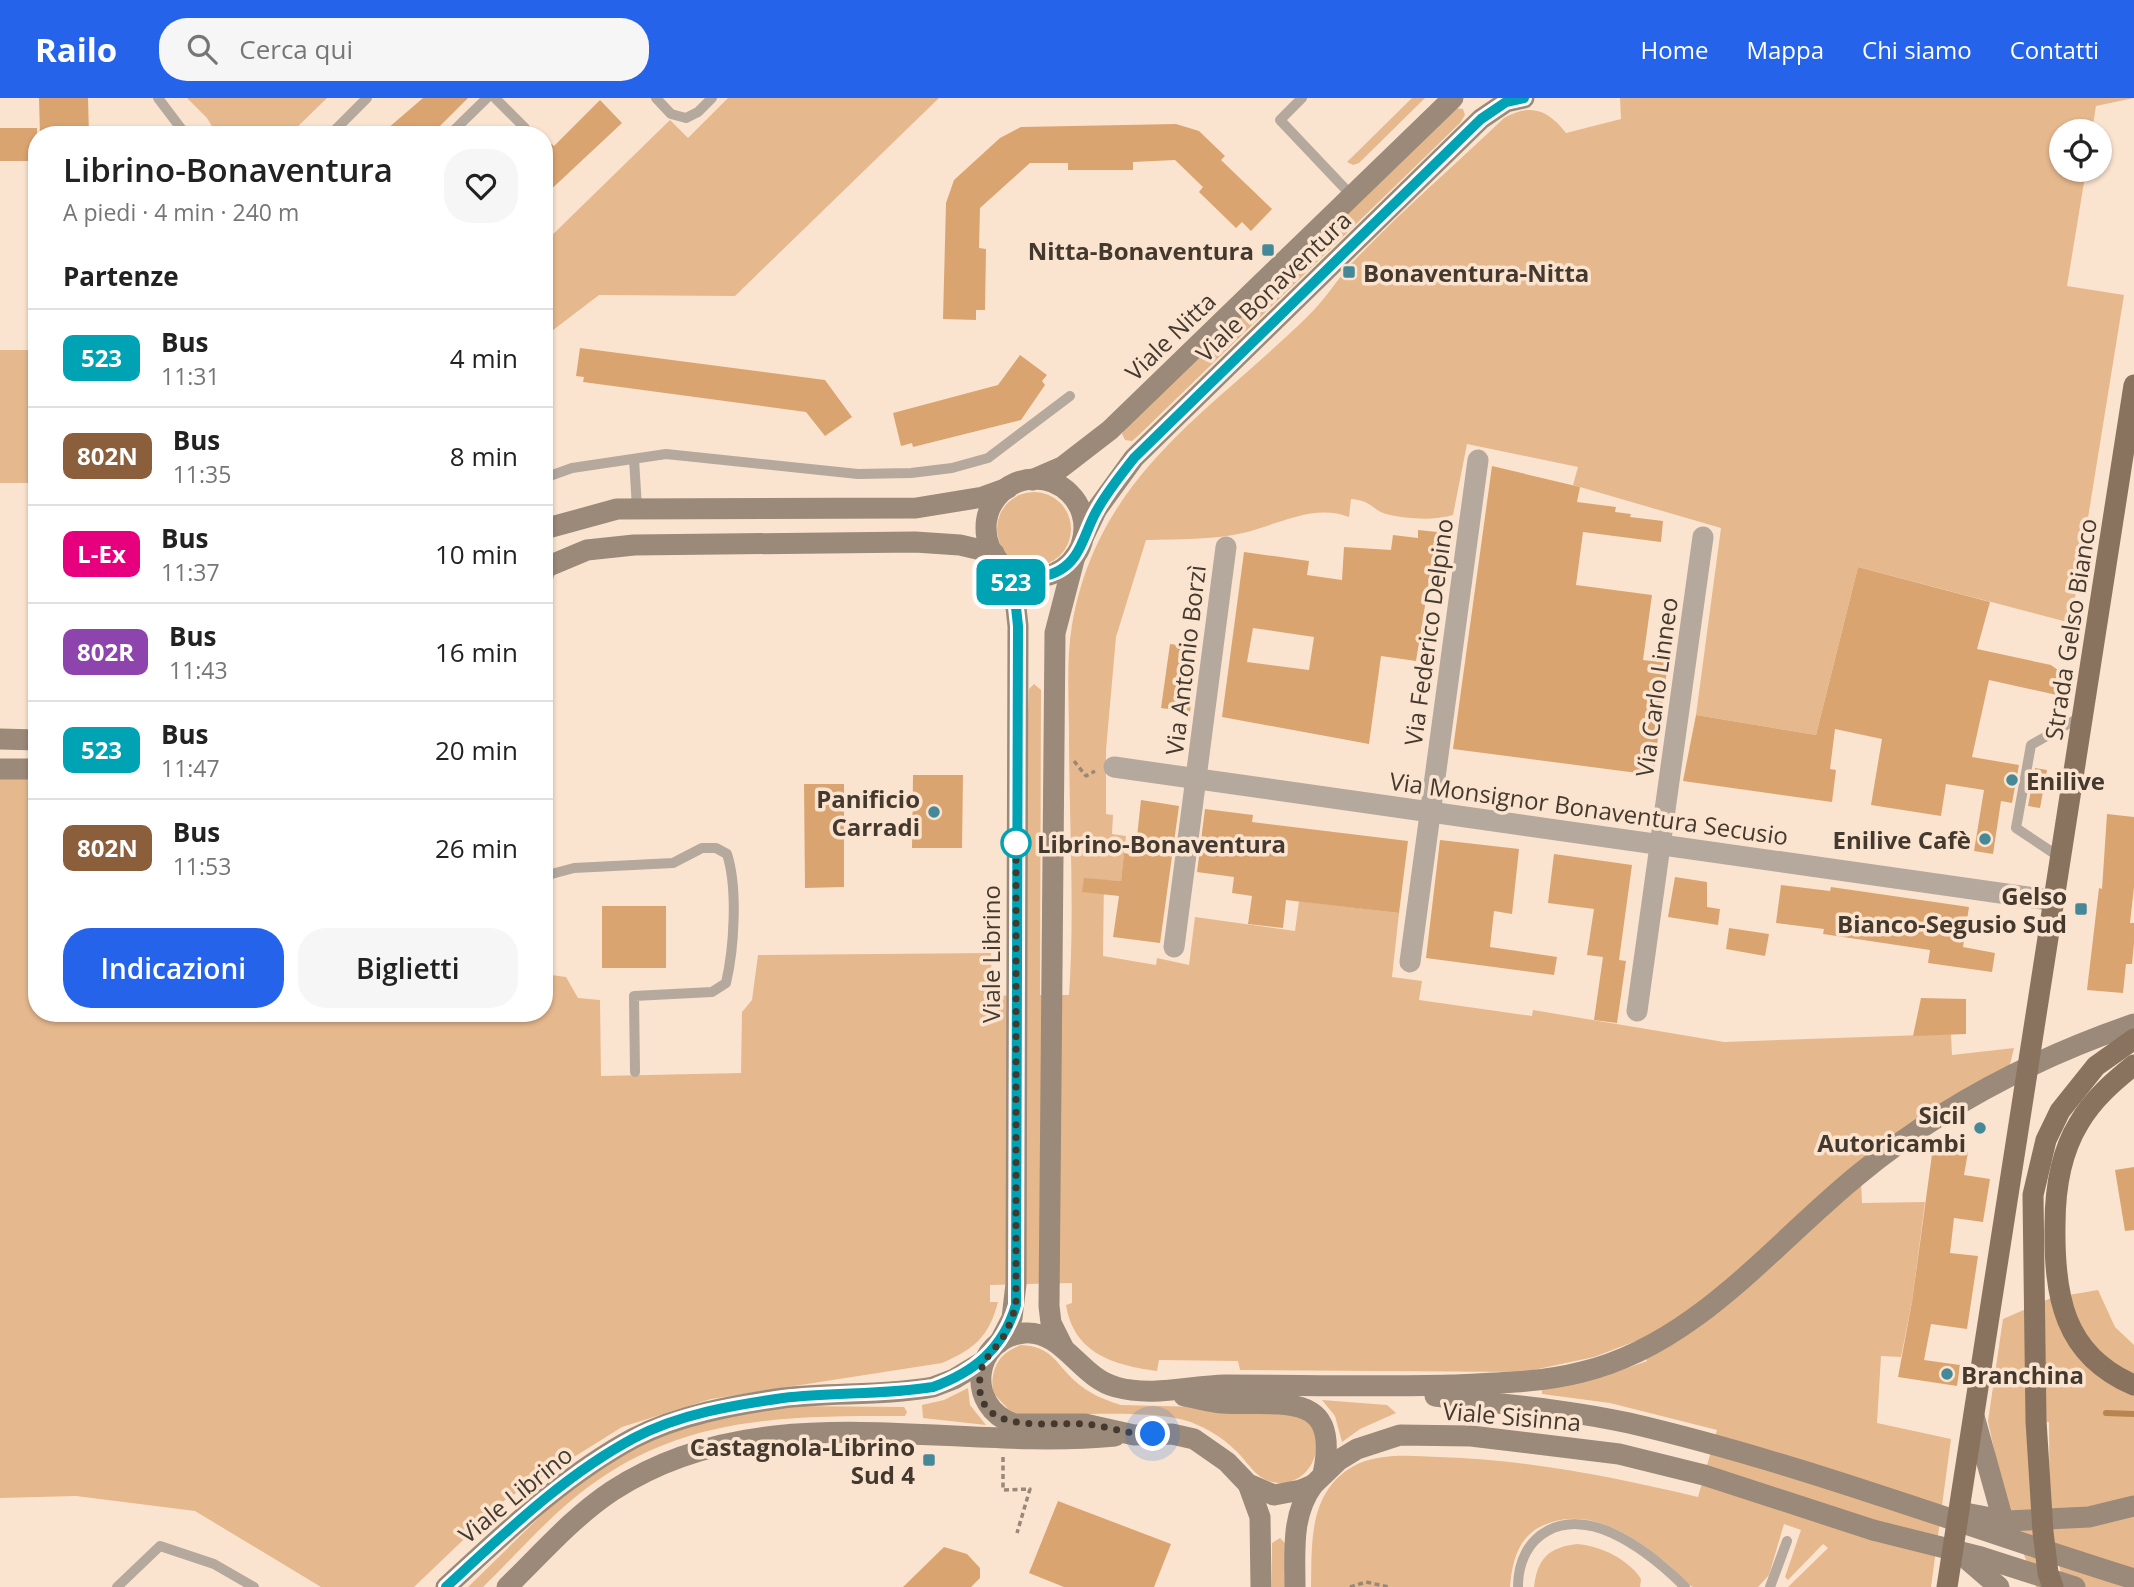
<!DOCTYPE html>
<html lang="it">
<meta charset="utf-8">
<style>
body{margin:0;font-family:"Open Sans",sans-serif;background:#f6f6f6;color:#222;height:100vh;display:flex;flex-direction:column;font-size:26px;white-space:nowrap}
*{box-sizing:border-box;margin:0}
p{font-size:23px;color:#767676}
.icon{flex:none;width:38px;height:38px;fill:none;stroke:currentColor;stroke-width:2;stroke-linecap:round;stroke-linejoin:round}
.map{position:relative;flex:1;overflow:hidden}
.drawer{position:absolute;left:28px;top:28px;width:525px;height:896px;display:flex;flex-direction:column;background:#fff;border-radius:28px;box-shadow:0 2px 5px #0004}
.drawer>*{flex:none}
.badge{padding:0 14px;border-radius:10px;font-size:24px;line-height:46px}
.tools{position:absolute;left:2049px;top:21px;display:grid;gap:14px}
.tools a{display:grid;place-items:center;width:63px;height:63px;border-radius:50%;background:#fff;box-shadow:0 2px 5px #0004;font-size:35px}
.you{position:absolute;width:35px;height:35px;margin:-18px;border:5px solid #fff;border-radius:50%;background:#1a73e8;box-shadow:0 0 0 10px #1a73e833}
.map>.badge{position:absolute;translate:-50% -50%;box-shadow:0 0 0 4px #fff}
h2{padding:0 35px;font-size:26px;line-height:63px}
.round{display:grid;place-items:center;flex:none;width:74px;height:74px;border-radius:28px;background:#f6f6f6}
.overview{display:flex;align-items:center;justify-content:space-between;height:119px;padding:0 35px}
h1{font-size:33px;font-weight:600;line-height:52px}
.button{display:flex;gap:14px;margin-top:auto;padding:14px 35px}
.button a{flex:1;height:80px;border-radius:28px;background:#2563eb;color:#fff;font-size:28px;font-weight:600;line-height:80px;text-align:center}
.button a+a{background:#f6f6f6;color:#222}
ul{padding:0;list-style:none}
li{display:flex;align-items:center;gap:21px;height:98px;padding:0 35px;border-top:2px solid #e0e0e0}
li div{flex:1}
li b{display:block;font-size:26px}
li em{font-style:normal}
li .badge{min-width:77px;font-weight:700;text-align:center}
header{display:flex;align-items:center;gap:42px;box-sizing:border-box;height:98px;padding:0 35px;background:#2563eb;color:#fff}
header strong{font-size:33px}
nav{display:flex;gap:38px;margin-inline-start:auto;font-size:24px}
.search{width:490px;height:63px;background:#f6f6f6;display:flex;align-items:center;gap:18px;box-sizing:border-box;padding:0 24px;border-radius:28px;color:#767676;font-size:26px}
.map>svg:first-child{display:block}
.green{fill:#e6b88e}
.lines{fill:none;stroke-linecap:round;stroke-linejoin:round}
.stream{stroke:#b88450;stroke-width:6}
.building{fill:#daa470;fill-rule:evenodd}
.path{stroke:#998879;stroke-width:3.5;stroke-dasharray:5 3.5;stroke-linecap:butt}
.lane{stroke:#b5a89d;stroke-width:10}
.street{stroke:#b5a89d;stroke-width:21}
.secondary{stroke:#9b8979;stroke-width:21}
.primary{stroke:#89735f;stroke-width:21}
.line-casing{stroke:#fff;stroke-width:16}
.line{stroke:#00a3b4;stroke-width:10}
.walk{stroke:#44392e;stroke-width:7;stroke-dasharray:0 12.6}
.poi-dot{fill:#458998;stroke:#fbe4cf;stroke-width:2.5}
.stop-dot{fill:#fff;stroke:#00a3b4;stroke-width:3.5}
.labels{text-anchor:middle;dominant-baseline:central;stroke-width:7;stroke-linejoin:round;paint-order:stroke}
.poi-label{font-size:24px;font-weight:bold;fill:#44392e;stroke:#fbe4cf;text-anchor:end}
.street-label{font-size:24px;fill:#44392e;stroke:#fbe4cf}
.stop-label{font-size:24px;font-weight:bold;fill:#44392e;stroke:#fbe4cf;text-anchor:start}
</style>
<header>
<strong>Railo</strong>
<div class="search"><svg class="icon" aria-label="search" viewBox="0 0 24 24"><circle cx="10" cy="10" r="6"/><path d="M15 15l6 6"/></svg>Cerca qui</div>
<nav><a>Home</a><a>Mappa</a><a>Chi siamo</a><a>Contatti</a></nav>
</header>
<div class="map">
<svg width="2134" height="1489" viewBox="0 0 2134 1489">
<rect width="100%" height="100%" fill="#fbe4cf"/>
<g class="green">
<path d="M 187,0 L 327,0 L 289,37 L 217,37 L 207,20 Z"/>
<path d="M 728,0 L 939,0 L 735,198 L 599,197 L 544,239 L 544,145 L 670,22 L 688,40 Z"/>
<path d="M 1412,0 L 1425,0 L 1359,65 L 1353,67 L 1347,64 Z"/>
<path d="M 1620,0 L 2134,0 L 2096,8 L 2092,33 L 2062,33 L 2062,72 L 2086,72 L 2067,188 L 2124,197 L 2071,525 L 1858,469 L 1816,637 L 1696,617 L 1721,430 L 1573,387 L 1578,369 L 1467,346 L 1453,417 C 1433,423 1407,421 1386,416 C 1372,412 1373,403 1351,401 L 1349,419 C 1314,405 1277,427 1243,435 C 1212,442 1178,441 1146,442 L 1116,539 L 1106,652 L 1106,716 L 1113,717 L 1112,736 L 1126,738 L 1121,783 L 1104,782 L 1103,858 L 1156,867 L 1157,860 L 1189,867 L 1195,819 L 1295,833 L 1299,803 L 1399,815 L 1392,879 L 1422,883 L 1419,902 L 1532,918 L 1533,912 L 1724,944 L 1951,936 L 1952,957 L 2014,950 L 2004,991 L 1860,1063 L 1862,1105 L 1925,1104 L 1912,1204 L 1901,1259 L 1881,1258 L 1877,1325 L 1951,1341 L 1931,1489 L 1788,1489 L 1828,1450 L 1823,1446 L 1788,1482 L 1785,1479 L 1801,1432 L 1784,1426 L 1769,1477 L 1758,1489 C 1744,1489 1705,1489 1693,1489 C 1686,1486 1676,1473 1669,1467 C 1635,1439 1590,1407 1544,1427 C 1518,1438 1512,1464 1510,1489 L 1311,1489 C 1312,1446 1308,1395 1352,1369 C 1378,1354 1411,1358 1440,1359 C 1529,1362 1611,1378 1698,1399 L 1717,1332 L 1610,1305 L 1542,1296 L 1542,1291 L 1606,1278 L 1647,1263 L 1636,1243 L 1594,1259 L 1524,1274 L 1240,1272 L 1238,1263 L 1159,1262 L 1157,1273 C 1114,1267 1074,1256 1066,1207 L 1072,1205 L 1072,1185 L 990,1187 L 990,1204 L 998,1204 C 989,1239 974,1251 942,1265 L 711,1301 L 622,1329 L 505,1402 L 414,1489 L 321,1489 L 195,1413 L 76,1398 L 0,1400 L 0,681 L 37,681 L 37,915 L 544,915 L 544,876 L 566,879 L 578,900 L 600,902 L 601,978 L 741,975 L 742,914 L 752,902 L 758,857 L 991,855 L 992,898 L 1026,897 L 1028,614 L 1029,591 L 1034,586 L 1041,592 L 1040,897 L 1069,897 C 1075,812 1069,723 1069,638 C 1069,601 1066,563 1072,527 C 1098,377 1208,316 1307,219 C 1324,203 1336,183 1351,166 C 1399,115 1454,68 1504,20 C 1531,5 1548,12 1566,35 L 1621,21 Z"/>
<path d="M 1455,10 L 1463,11 L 1465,17 L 1460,25 L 1139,337 L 1132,343 L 1125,342 L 1122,336 L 1124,332 Z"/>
<rect x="0" y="252" width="37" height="133"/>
<circle cx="1034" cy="431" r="37"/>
<path d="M 2098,1192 L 2115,1229 L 2134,1247 L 2134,1489 L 2066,1489 C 2046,1438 2050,1378 2049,1324 L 2026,1323 L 2035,1439 L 2044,1489 L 2036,1489 L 2006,1408 L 1988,1323 L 2003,1221 L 2051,1200 Z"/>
<path d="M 1021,1247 C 1053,1249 1054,1264 1075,1283 C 1088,1295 1104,1302 1121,1307 L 1284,1311 C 1292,1315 1302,1318 1308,1324 C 1328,1348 1310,1386 1279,1385 C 1256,1384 1249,1364 1234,1351 C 1223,1340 1208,1331 1193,1325 C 1154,1310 1067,1318 1022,1318 L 1011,1314 L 993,1295 C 990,1272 998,1255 1021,1247 Z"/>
<path d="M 968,1290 L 970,1307 L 986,1327 L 923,1320 L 922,1307 L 944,1302 Z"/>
<path d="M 1322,1302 L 1387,1307 L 1396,1315 L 1360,1331 L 1342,1344 L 1335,1318 Z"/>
<path d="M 792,1308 L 904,1309 L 907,1314 L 905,1318 C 777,1318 670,1317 567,1406 C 537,1432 511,1462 483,1489 L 468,1489 L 560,1399 L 635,1349 L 705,1322 Z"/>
<path d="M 1280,1440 L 1285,1445 L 1285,1489 L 1272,1489 L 1272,1445 Z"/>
<path d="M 1577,1446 C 1601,1448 1628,1461 1641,1481 L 1640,1489 L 1534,1489 C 1537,1460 1550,1449 1577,1446 Z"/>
</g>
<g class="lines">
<path class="stream" d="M 2106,1315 L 2134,1316"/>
</g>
<g class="building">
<path d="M 39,0 L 88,0 L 89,37 L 40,37 Z"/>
<path d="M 423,0 L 468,0 L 431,37 L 380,37 Z"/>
<path d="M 600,2 L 622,25 L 544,98 L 544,39 L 554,48 Z"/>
<path d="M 1176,26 L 1199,33 L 1225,58 L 1221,62 L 1272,111 L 1251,133 L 1242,124 L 1236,130 L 1199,94 L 1203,89 L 1175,62 L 1133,64 L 1133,72 L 1068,72 L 1068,65 L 1030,65 L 980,110 L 979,150 L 986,151 L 985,212 L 976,212 L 976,222 L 943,221 L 946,105 L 954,82 L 1000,40 L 1021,29 Z"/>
<rect x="0" y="30" width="37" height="33"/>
<path d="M 580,250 L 825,282 L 852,319 L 825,338 L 806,314 L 583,284 L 584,279 L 576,278 Z"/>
<path d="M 1020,257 L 1047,277 L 1042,283 L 1045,287 L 1021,322 L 913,349 L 912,345 L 901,348 L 893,315 L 998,287 Z"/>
<path d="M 1492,368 L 1580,389 L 1577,404 L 1616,409 L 1615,414 L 1631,416 L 1630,419 L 1663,423 L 1661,444 L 1583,434 L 1576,487 L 1652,497 L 1643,562 L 1668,565 L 1653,677 L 1453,651 Z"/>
<path d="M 1418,432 L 1437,434 L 1416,563 L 1381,558 L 1369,646 L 1222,619 L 1244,454 L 1309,463 L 1307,477 L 1342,482 L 1344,449 L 1391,452 L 1393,437 L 1418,440 ZM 1253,530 L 1314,539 L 1309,572 L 1247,564 Z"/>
<path d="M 1858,469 L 1990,504 L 1977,551 L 2051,567 L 2062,575 L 2057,597 L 1989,582 L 1972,659 L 2019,667 L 2012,705 L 2001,703 L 1993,756 L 1974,753 L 1984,692 L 1946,686 L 1941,718 L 1871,707 L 1882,641 L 1835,631 L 1830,671 L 1836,672 L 1832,704 L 1683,683 L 1696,617 L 1816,637 Z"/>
<path d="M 1170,546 L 1198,550 L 1190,614 L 1161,610 Z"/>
<path d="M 2035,670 L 2047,672 L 2040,710 L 2028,708 Z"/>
<path d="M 913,677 L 963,677 L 962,750 L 912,750 Z"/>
<path d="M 804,686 L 844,686 L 844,789 L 805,790 Z"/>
<path d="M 1141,702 L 1179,708 L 1160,845 L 1113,839 L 1119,798 L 1082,794 L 1084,780 L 1121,783 L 1124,755 L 1135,757 Z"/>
<path d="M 1205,711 L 1253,717 L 1252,724 L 1408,743 L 1399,815 L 1286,802 L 1283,830 L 1248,826 L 1252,798 L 1232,795 L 1234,779 L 1197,774 Z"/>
<path d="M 2107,716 L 2134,719 L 2134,789 L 2130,825 L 2134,825 L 2134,845 L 2132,866 L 2126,866 L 2123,895 L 2087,892 L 2099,790 L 2102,791 Z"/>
<path d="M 1440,742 L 1519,751 L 1512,816 L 1494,813 L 1490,849 L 1557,859 L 1554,877 L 1426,860 Z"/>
<path d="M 1554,756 L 1632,767 L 1619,862 L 1626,863 L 1617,925 L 1594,922 L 1603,859 L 1587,857 L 1594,811 L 1548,805 Z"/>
<path d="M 1675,779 L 1707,784 L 1707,809 L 1720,811 L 1718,827 L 1668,819 Z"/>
<path d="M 1781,787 L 1830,793 L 1831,789 L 1969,809 L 1963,849 L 1995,855 L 1992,874 L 1928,865 L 1930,852 L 1823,836 L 1824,831 L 1776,825 Z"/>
<rect x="602" y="808" width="64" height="62"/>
<path d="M 1729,830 L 1769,836 L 1765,858 L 1726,851 Z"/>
<path d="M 1921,900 L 1966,901 L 1966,936 L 1913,938 Z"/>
<path d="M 1933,1049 L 1968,1054 L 1964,1077 L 1990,1081 L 1983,1124 L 1954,1120 L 1950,1155 L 1978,1158 L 1967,1231 L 1931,1226 L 1924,1262 L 1960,1267 L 1957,1288 L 1898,1279 L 1912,1204 Z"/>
<path d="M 2134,1069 L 2134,1132 L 2125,1133 L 2115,1072 Z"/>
<path d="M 1058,1403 L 1171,1446 L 1154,1489 L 1064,1489 L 1029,1475 Z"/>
<path d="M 944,1449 L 967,1456 L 980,1470 L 980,1480 L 971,1489 L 903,1489 Z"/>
</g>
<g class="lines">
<g class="path">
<path d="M 1074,663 L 1086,678 L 1095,673"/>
<path d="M 1003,1359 L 1003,1392 L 1030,1391 L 1017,1435"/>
<path d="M 1350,1489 L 1366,1484 L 1389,1489"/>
</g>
<g class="lane">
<path d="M 158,0 L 186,37"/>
<path d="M 495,0 L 525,30 L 518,37"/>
<path d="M 656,0 L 671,16 L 686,20 L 698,14 L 712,0"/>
<path d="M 1302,0 L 1280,22 L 1352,98"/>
<path d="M 330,37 L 367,0"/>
<path d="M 449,37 L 487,0"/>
<path d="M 634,361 L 637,410"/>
<path d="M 544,380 L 572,370 L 666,356 L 858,376 L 911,375 L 952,370 L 988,360 L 1070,298"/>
<path d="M 544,494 L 552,468"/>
<path d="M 2061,760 L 2016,730 L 2031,647 L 2082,618"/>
<path d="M 544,778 L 574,770 L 673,765 L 702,750 L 716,750 L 727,756 C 738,790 734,851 726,885 L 712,894 L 634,898 L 635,974"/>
<path d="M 117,1489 L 160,1448 L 214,1466 L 254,1489"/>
<path d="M 1518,1489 C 1518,1435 1564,1412 1612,1435 C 1638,1447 1665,1469 1685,1489"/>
<path d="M 1770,1489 L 1787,1443"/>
</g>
<g class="street">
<path d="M 1114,669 L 2056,803"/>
<path d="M 1174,849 L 1226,449"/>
<path d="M 1410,864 L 1478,362"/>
<path d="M 1637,913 L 1703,439"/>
</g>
<g class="secondary">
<circle cx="1035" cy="430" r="49"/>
<path d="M 1032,382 L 1062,369 L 1110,332 L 1453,0"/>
<path d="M 544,431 L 617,411 L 916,410 L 983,399 L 1008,390"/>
<path d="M 1083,440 L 1097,411 L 1134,360 L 1481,21 L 1506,4 L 1524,0"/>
<path d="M 544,470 L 587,452 L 634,447 L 915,444 L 960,447 L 994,455"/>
<path d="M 0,641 L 37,642"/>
<path d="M 0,671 L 37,671"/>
<path d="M 999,1245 L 1012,1220 L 1016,1186 L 1018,528 L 1014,491 L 1003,467"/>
<path d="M 1063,1249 L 1051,1225 L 1049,1208 L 1055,535 L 1075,458"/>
<path d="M 1184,1298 C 1196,1300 1209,1304 1222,1305 C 1278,1309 1342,1289 1323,1376"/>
<path d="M 1435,1298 C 1499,1306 1565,1311 1629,1325 C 1801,1365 1966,1429 2134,1481"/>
<path d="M 1974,1318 L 2006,1433"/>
<path d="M 1248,1386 L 1260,1419 L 1261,1489"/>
<path d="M 1960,1414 L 2007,1423 L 2089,1419 L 2134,1408"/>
<path d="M 1962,1457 L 1999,1489"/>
<path d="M 446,1489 C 505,1435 563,1378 634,1340 C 679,1317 734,1307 783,1300 C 833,1294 883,1298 933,1289 L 954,1281 L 984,1263"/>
<path d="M 507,1489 C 541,1456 573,1419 612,1393 C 763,1294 948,1354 1115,1338"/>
<path d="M 1295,1489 C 1295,1453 1291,1417 1313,1387"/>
<path d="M 2075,1489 L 1981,1459 L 1873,1432 L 1704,1377 L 1619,1356 L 1471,1338 L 1400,1337 L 1357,1351 L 1339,1362 L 1313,1387 L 1301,1392 L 1274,1397 L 1248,1386 L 1227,1364 L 1194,1341 L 1172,1336 L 1134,1337 L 1085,1326 L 1014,1326 C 965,1309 972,1240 1024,1235 C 1063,1232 1080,1280 1116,1289 C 1152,1299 1189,1288 1225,1287 C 1301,1287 1376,1289 1452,1287 C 1495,1285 1539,1285 1582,1274 C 1695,1247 1772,1147 1858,1077 C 1939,1010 2035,960 2134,926"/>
</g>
<g class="primary">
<path d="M 2134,967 C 2113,984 2093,1001 2079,1025 C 2060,1056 2055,1091 2055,1127 C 2054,1197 2063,1257 2134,1287"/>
<path d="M 1947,1489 L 2134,287"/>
<path d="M 2053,1489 L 2048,1475 L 2043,1434 L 2036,1323 L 2033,1097 L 2046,1042 L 2060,1013 L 2096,968 L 2134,941"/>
</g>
</g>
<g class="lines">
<g class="line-casing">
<path id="line" d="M 446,1489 C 505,1435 563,1378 634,1340 C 679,1316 734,1307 783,1300 C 833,1294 883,1297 933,1289 C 974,1274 1003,1251 1016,1207 L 1018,528 L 1014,491 L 1003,467 C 1025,485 1058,482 1075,458 C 1084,445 1088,428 1096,414 C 1106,395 1121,377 1134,360 L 1481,21 L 1506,4 L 1524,0"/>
</g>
<use href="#line" class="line"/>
<path class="walk" d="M 1016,745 L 1016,741 L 1016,1207 C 1012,1220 1007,1236 998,1246 C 991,1255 984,1261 981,1273 C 968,1340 1046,1323 1085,1326 C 1108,1328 1129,1337 1153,1336"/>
</g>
<g class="poi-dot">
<rect x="1261" y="145" width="14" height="14" rx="3.5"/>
<rect x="1342" y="167" width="14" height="14" rx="3.5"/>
<circle cx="2012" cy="682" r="7"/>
<circle cx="934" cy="714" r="7"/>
<circle cx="1985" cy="741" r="7"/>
<rect x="2074" y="804" width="14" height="14" rx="3.5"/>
<circle cx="1980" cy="1030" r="7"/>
<circle cx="1947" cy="1276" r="7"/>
<rect x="922" y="1355" width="14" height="14" rx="3.5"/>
</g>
<circle class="stop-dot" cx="1016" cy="745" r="14"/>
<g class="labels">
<g class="poi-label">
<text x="1254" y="152">Nitta-Bonaventura</text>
<text x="1363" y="174" text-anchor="start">Bonaventura-Nitta</text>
<text x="2026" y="682" text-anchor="start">Enilive</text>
<text x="920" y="700">Panificio<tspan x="920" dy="28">Carradi</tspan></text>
<text x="1971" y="741">Enilive Cafè</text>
<text x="2067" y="797">Gelso<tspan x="2067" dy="28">Bianco-Segusio Sud</tspan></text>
<text x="1966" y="1016">Sicil<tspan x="1966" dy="28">Autoricambi</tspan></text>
<text x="1961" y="1276" text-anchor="start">Branchina</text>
<text x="915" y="1348">Castagnola-Librino<tspan x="915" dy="28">Sud 4</tspan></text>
</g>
<g class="street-label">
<text transform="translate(1273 188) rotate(-44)">Viale Bonaventura</text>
<text transform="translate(1170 238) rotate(-44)">Viale Nitta</text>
<text transform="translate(2070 531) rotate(-81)">Strada Gelso Bianco</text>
<text transform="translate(1428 534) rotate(-82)">Via Federico Delpino</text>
<text transform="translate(1185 562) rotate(-83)">Via Antonio Borzì</text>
<text transform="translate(1656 589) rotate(-82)">Via Carlo Linneo</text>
<text transform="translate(1589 710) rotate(8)">Via Monsignor Bonaventura Secusio</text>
<text transform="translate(990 856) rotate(-90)">Viale Librino</text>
<text transform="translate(1512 1318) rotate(5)">Viale Sisinna</text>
<text transform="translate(515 1396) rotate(-39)">Viale Librino</text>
</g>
<g class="stop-label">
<text x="1037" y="745">Librino-Bonaventura</text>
</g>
</g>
</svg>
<div class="tools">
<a><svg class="icon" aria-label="locate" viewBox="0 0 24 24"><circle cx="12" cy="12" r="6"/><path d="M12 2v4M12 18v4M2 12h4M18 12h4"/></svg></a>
</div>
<div class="you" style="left:1153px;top:1336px"></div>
<b class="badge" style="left:1011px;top:484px;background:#00a3b4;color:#fff">523</b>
<section class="drawer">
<div class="overview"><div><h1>Librino-Bonaventura</h1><p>A piedi · 4 min · 240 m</p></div><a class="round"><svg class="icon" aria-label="heart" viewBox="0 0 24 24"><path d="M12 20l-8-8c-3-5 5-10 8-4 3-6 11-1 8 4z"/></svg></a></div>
<h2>Partenze</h2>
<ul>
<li><span class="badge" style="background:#00a3b4;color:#fff">523</span><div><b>Bus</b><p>11:31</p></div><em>4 min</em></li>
<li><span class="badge" style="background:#8b5e3c;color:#fff">802N</span><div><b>Bus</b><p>11:35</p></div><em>8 min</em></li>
<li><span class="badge" style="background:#e6007e;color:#fff">L-Ex</span><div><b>Bus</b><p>11:37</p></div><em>10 min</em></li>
<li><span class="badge" style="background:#8e44ad;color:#fff">802R</span><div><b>Bus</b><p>11:43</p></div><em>16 min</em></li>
<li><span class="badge" style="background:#00a3b4;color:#fff">523</span><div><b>Bus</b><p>11:47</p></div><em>20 min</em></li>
<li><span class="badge" style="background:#8b5e3c;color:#fff">802N</span><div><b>Bus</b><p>11:53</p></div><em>26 min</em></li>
</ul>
<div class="button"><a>Indicazioni</a><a>Biglietti</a></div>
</section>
</div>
